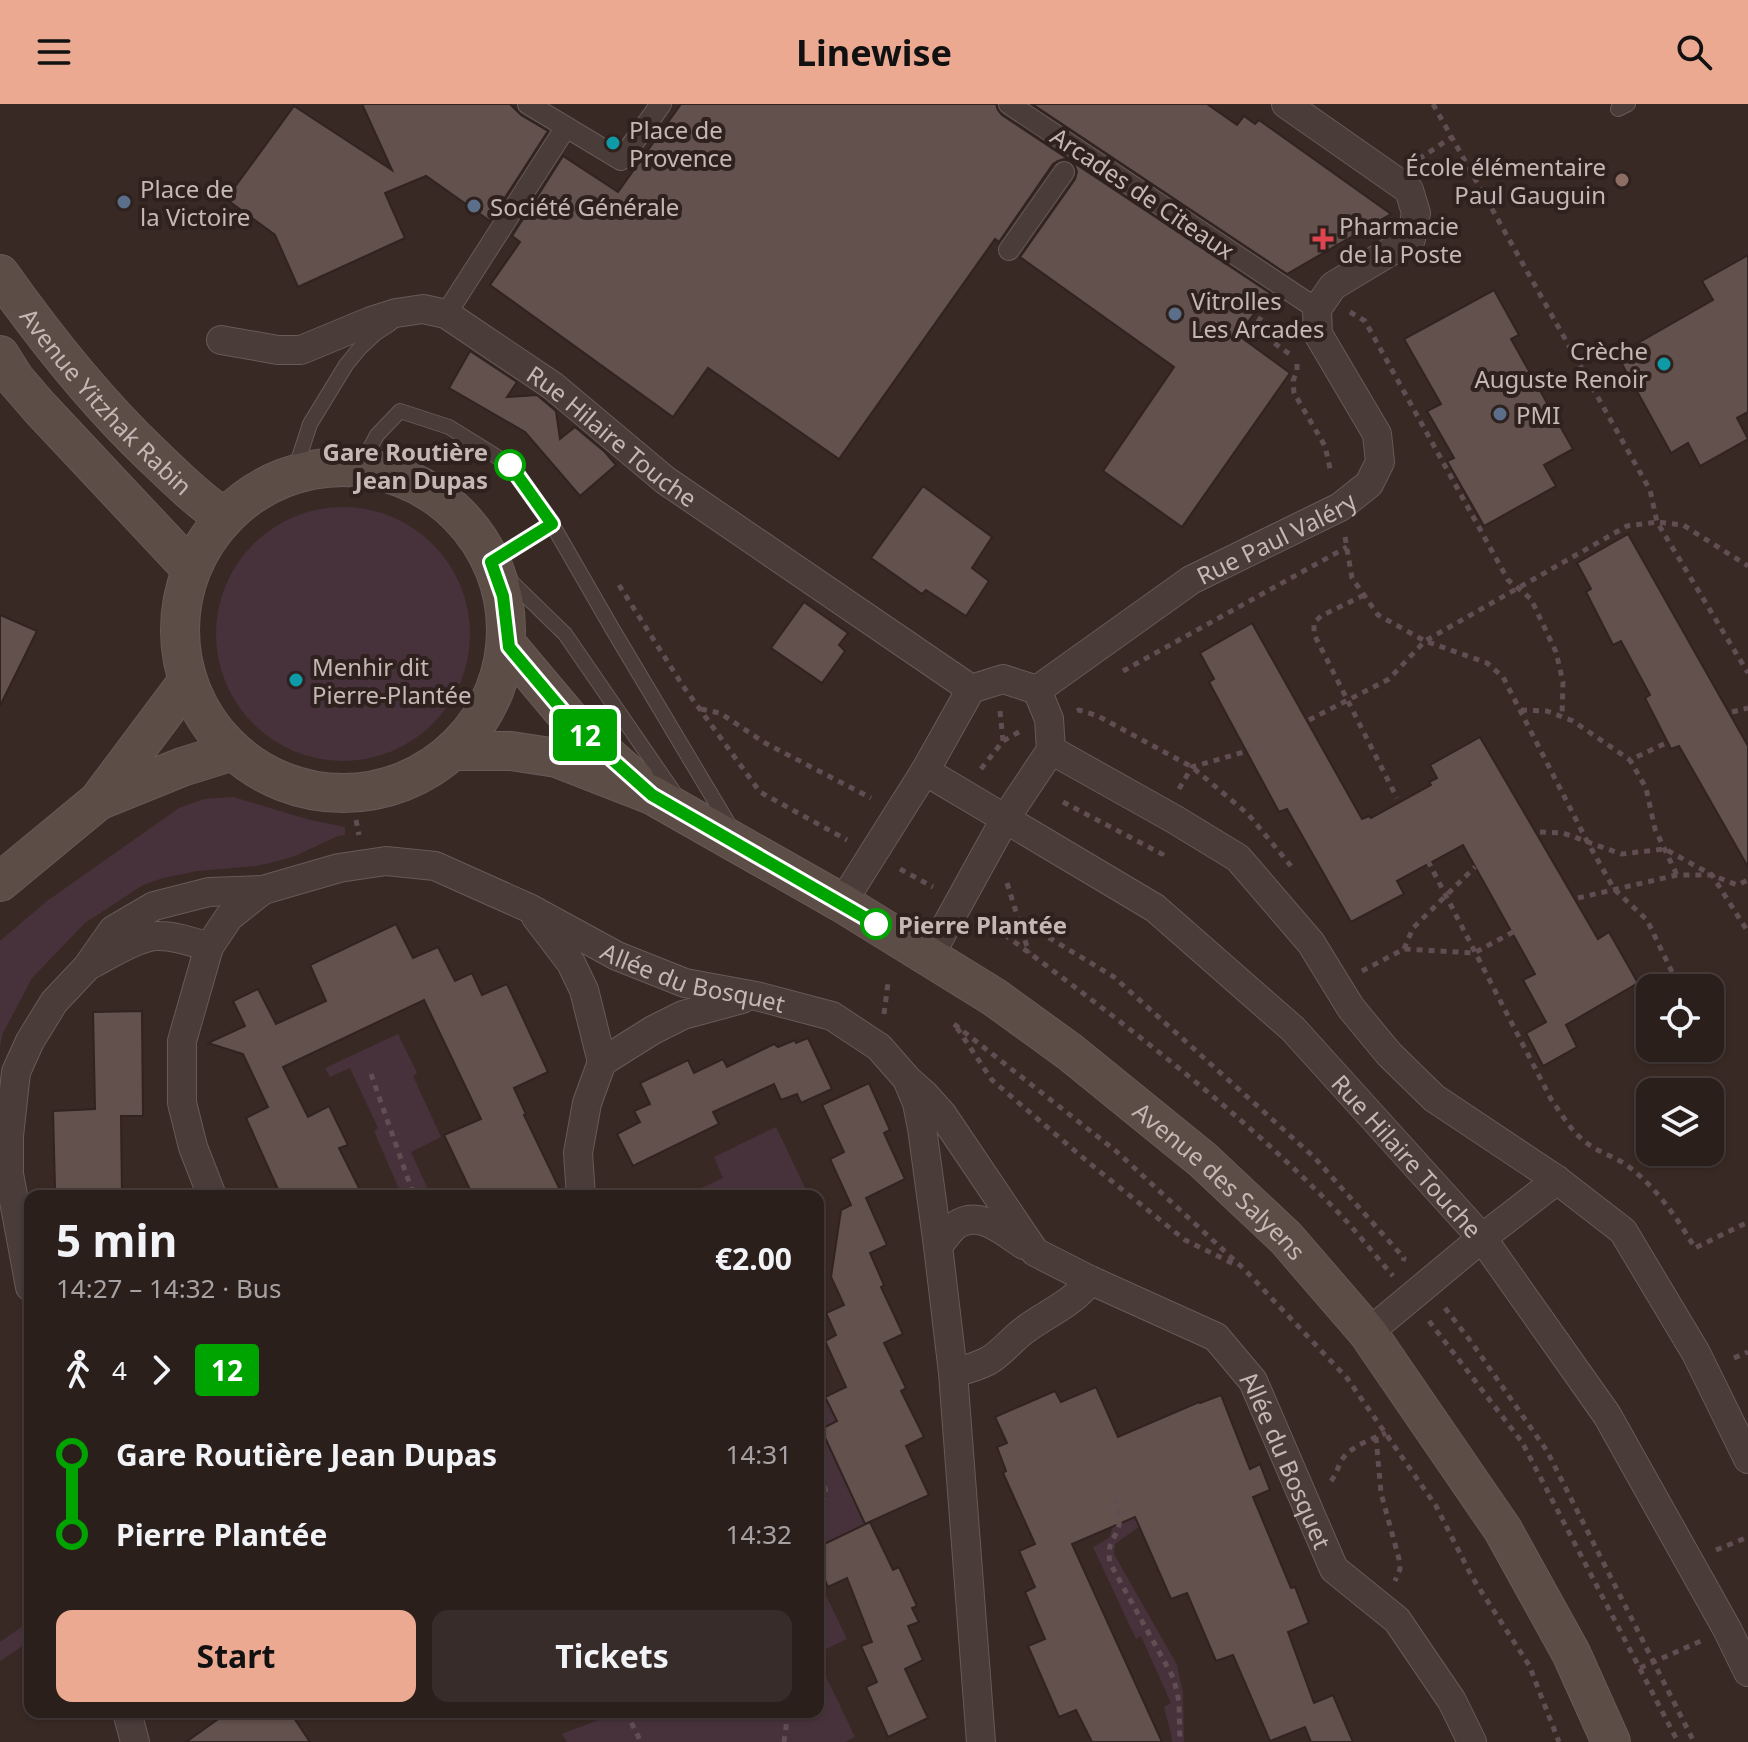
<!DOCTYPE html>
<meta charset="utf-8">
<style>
body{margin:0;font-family:"Noto Sans",sans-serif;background:#372c29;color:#f1f3f6;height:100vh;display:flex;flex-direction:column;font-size:30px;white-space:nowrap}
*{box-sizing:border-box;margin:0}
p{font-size:26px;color:#a6a2a3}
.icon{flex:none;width:44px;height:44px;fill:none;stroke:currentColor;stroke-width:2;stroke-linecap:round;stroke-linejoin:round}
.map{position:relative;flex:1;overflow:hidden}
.drawer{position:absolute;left:24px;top:1086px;width:800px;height:528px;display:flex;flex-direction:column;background:#2b1f1c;border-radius:16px;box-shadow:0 2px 6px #0004,0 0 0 2px #473d3b}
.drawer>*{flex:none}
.badge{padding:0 16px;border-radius:6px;font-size:28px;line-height:52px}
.tools{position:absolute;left:1636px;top:870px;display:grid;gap:16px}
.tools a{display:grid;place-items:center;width:88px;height:88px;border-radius:16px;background:#2b1f1c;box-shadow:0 2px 6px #0004,0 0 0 2px #473d3b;font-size:40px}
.map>.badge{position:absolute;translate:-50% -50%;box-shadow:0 0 0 4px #fff}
.legs{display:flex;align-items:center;gap:12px;height:88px;padding:0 32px;font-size:26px}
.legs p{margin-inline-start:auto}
.headline{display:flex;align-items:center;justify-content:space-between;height:136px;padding:0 32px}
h1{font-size:44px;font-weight:700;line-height:60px}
.cta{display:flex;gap:16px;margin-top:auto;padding:16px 32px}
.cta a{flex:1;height:92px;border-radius:16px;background:#eca992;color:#111;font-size:32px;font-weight:700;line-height:92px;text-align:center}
.cta a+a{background:#372c29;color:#f1f3f6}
ul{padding:0 32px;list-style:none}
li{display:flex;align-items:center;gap:28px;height:80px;font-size:30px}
li i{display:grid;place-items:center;width:12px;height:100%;margin:0 10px;background:currentColor}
li i::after{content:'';width:20px;height:20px;margin:-10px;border:6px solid;border-radius:50%;background:#2b1f1c}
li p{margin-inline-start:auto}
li:first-child i{background:linear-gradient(#0000 50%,currentColor 0)}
li:last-child i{background:linear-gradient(currentColor 50%,#0000 0)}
header{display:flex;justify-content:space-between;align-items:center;height:104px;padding:0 32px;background:#eca992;color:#111;font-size:36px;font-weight:700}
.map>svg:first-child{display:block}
.green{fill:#47323c}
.building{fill:#62514c;stroke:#302320;stroke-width:2}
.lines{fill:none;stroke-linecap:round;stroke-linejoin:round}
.service-casing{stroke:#675a57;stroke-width:16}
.pedestrian-casing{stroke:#675a57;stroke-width:22}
.minor-casing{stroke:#675a57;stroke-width:30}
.secondary-casing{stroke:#675a57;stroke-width:40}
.path{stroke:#604e52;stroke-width:5;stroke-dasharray:6 6;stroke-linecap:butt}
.service{stroke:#493c39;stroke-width:14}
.pedestrian{stroke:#493c39;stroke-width:20}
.minor{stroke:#493c39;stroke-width:28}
.secondary{stroke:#5c4d47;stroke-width:38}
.line-1-casing{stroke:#fff;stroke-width:18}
.line-1{stroke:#00a400;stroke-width:12}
.culture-dot{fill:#0f9aa8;stroke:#2e211e;stroke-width:3}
.education-dot{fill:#8d6e63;stroke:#2e211e;stroke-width:3}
.service-dot{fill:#5c6f8a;stroke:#2e211e;stroke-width:3}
.health-dot{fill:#e0444e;stroke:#2e211e;stroke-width:3}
.stop-1-dot{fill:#fff;stroke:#00a400;stroke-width:4}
.labels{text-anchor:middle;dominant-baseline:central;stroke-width:8;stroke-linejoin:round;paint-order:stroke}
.poi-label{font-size:24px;fill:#c5b8b4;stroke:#2e211e;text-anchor:start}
.street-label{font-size:24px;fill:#c5b8b4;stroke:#2e211e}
.stop-label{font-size:24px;font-weight:bold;fill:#c5b8b4;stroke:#2e211e;text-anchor:end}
</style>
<header><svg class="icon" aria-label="menu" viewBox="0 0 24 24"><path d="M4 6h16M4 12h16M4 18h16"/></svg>Linewise<svg class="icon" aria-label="search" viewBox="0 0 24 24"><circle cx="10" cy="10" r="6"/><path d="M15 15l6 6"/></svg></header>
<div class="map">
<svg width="1748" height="1638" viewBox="0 0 1748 1638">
<rect width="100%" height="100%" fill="#392925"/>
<g class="green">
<circle cx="343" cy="530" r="127"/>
<path d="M 233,693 L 310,716 L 345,723 L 345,731 L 338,732 L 295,752 L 278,757 L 256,762 L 197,767 L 163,774 L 143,781 L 85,819 L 32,874 L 3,929 L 0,943 L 0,837 L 47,797 L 179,704 L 204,695 Z"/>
<path d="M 398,930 L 417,969 L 413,972 L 441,1033 L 411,1048 L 431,1092 L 402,1092 L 374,1027 L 378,1024 L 350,964 L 330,973 L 325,964 Z"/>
<path d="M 776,1023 L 809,1092 L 699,1092 L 697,1086 L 723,1074 L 714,1053 Z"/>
<path d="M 818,1277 L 837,1317 L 821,1325 L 866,1420 L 818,1443 Z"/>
<path d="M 1120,1376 L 1140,1422 L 1115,1440 L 1114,1450 L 1177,1561 L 1183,1589 L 1184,1638 L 1172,1638 L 1171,1630 L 1164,1603 L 1171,1599 L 1141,1532 L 1136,1535 L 1093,1443 L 1109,1434 L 1112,1426 L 1098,1393 Z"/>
<path d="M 818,1475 L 847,1535 L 818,1549 Z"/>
<path d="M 30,1517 L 30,1537 L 0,1557 L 0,1538 Z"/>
<path d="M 818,1556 L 855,1633 L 845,1638 L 567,1638 L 562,1630 L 611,1611 L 610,1608 L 818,1608 Z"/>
</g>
<g class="building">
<path d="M 362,0 L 510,0 L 521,11 L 548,27 L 490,117 L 426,72 L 385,89 L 405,134 L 298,183 L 275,131 L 226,95 L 294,2 L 392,66 Z"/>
<path d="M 681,0 L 996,0 L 998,6 L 1002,11 L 1270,189 L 1238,231 L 1290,269 L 1182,423 L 1103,367 L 1174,263 L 1020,153 L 1075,75 L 1077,68 L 1075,62 L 1071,57 L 1064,55 L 1058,57 L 1053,60 L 999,138 L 995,135 L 839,355 L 708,264 L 673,313 L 490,181 L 520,138 L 512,132 L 563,52 L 618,88 Z"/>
<path d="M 1032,0 L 1207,0 L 1237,21 L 1244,12 L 1255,20 L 1259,16 L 1391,110 L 1287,170 Z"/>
<path d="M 1748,151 L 1748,308 L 1737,314 L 1748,335 L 1700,362 L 1688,339 L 1671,349 L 1617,251 L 1713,196 L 1702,177 Z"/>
<path d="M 1494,186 L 1519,231 L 1511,235 L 1573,345 L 1544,361 L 1556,382 L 1484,422 L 1447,357 L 1454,354 L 1427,307 L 1441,300 L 1404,235 Z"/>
<path d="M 470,247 L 517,278 L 507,293 L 537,291 L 556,307 L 560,335 L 575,323 L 605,348 L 616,361 L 580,392 L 525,328 L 449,284 Z"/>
<path d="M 923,382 L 992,433 L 972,464 L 989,477 L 966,512 L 926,486 L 922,490 L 871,454 Z"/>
<path d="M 1628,430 L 1748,642 L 1748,763 L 1679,642 L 1671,645 L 1645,594 L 1650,591 L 1621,537 L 1613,541 L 1586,488 L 1591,485 L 1577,459 Z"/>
<path d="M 804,498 L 848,529 L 839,541 L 845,547 L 822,579 L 771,544 Z"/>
<path d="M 0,511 L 37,527 L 0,602 Z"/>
<path d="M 1252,519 L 1362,715 L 1369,712 L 1371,714 L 1431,681 L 1429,678 L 1437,674 L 1430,661 L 1480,633 L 1598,835 L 1609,828 L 1638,879 L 1566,921 L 1577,943 L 1543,962 L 1526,929 L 1546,918 L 1523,876 L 1535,870 L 1463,741 L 1397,777 L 1404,790 L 1351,818 L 1287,705 L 1279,708 L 1209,578 L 1214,575 L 1200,549 Z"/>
<path d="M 396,820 L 413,854 L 438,843 L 455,877 L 472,869 L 482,891 L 507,880 L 548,968 L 514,984 L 526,1010 L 524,1011 L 563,1092 L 473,1092 L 444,1031 L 481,1015 L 424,896 L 283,963 L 308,1013 L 329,1002 L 348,1041 L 339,1044 L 363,1092 L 281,1092 L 246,1014 L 268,1003 L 243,950 L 208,939 L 245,922 L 233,897 L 258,885 L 276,920 L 326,897 L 310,861 Z"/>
<path d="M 142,907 L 143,1012 L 121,1012 L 122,1092 L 69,1092 L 69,1085 L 55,1085 L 53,1007 L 95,1005 L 93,908 Z"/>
<path d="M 808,934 L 832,985 L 801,999 L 797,990 L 781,996 L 774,980 L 713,1008 L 719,1020 L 633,1062 L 617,1030 L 640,1018 L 634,1007 L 650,1000 L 640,979 L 688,956 L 694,969 L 723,955 L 727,963 L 774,940 L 778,943 L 795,936 L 796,939 Z"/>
<path d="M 869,979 L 890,1026 L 884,1029 L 905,1075 L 866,1094 L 887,1141 L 870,1149 L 884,1181 L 881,1183 L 903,1230 L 884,1239 L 906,1284 L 901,1287 L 924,1333 L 906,1342 L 929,1391 L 865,1420 L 821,1325 L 837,1317 L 825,1293 L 846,1283 L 825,1237 L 836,1231 L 826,1209 L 844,1201 L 831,1173 L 841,1106 L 851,1101 L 830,1055 L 844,1048 L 822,1001 Z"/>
<path d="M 1096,1283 L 1118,1333 L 1199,1298 L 1200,1299 L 1221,1291 L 1250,1365 L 1260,1360 L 1270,1386 L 1253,1393 L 1291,1484 L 1295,1483 L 1309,1519 L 1288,1528 L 1314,1599 L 1333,1591 L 1353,1638 L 1311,1638 L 1305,1623 L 1270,1637 L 1233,1551 L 1216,1557 L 1187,1489 L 1171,1495 L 1135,1413 L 1072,1440 L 1162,1638 L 1092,1638 L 1076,1606 L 1059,1613 L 1028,1542 L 1045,1535 L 1025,1488 L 1035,1483 L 1019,1447 L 1035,1440 L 1003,1369 L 1006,1367 L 997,1343 L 1007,1339 L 995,1313 L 1055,1287 L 1061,1298 Z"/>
<path d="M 870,1418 L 893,1466 L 899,1463 L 917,1502 L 912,1504 L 919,1518 L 908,1522 L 923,1556 L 905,1565 L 928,1614 L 888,1633 L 866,1583 L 877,1578 L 861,1542 L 872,1538 L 847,1474 L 828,1483 L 818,1461 L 818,1443 Z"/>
<path d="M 228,1608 L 290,1608 L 310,1638 L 186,1638 Z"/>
</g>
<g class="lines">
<g class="service-casing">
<g id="service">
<path d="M 1618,5 L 1628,0"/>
<path d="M 360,363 L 377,331 L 400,307 L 449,323 L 510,361 L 552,420 L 613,526 L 731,724"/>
<path d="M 294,369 L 310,320 L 346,261 L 359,245 L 376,229 L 390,220"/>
<path d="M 552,420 L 491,458 L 565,530 L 677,693"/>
</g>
</g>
<g class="pedestrian-casing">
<g id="pedestrian">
<path d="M 528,0 L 621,56 L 661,0"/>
<path d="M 1009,0 L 1317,205"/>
<path d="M 1009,146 L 1064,68"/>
<path d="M 446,210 L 566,23"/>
</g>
</g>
<g class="minor-casing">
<g id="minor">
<path id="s1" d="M 221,236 L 278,246 L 301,246 L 371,217 L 396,209 L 423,205 L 446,210 L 553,282 L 665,376 L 971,585"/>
<path id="s2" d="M 1037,586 L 1191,476 L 1340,403 L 1369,380 L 1380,358 L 1377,330 L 1318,230 L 1317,205 L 1333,182 L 1411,135 L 1416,109 L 1409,86 L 1286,0"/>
<path d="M 1051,646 L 1174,715 L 1238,754 L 1311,839 L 1351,904 L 1389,950 L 1434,994 L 1557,1076 L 1623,1127 L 1696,1249 L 1748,1355"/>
<path id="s3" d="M 925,667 L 1155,804 L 1293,925 L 1482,1134 L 1607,1311 L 1727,1525 L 1748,1568"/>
<path d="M 842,799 L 925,667 L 971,585 L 1003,575 L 1037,586 L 1049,615 L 1051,646 L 1005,715 L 929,853"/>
<path d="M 536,813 L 571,859 L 584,886 L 602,958 L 587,999 L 578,1049 L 581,1092"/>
<path d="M 94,859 C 110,850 141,831 159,832 C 176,832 193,838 209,843"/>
<path d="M 602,958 L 653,926 L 683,911 L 742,895"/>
<path d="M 909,980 L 917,999 L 922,1024 L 938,1142 L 953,1269 L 981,1638"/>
<path id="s4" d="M 212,1092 L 193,1043 L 182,999 L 182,937 L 209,843 L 229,813 L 263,786 L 339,764 L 386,757 L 435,762 L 529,804 L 617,852 L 685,879 L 756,892 L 832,912 L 879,943 L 908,976 L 925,991 L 942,1010 L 1035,1148 L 1090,1176 L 1216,1233 L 1253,1277 L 1334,1465 L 1397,1516 L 1452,1597 L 1472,1638"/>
<path d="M 938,1142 C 943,1136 949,1127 955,1122 C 979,1104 1004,1128 1024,1141"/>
<path d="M 30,1183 L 9,1070 L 9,1032 L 16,968 L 30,937 L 54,898 L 87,863 L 113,826 L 154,802 L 209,788 L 263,786"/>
<path d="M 1368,1229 L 1482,1134 L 1557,1076"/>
<path d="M 953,1269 C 965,1266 976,1263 988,1257 C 1002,1249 1013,1234 1026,1225 C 1048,1209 1075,1198 1090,1176"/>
<path d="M 127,1608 L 135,1638"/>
</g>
</g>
<g class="secondary-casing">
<g id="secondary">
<path id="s5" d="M 0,170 C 46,235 94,296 152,351 C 175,373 196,394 222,412"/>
<path d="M 0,251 L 15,275 L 40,304 L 191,465"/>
<circle cx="343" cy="526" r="163"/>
<path d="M 509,543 L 578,625 L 635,676"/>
<path id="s6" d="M 458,647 L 511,647 L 557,654 L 652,691 L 842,799 L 994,893 L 1070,948 L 1203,1056 L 1286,1134 L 1368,1229 L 1503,1426 L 1571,1549 L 1611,1638"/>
<path d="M 98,697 L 182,663 L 230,648"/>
<path d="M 0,778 L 98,697 L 187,578"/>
</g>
</g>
<g class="path">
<path d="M 1433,0 L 1650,386 L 1657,418 L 1748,569"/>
<path d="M 1419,55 L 1452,33"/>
<path d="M 1268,203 L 1257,219 L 1258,227 L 1292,252"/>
<path d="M 1350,208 L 1365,217 L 1508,476 L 1531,495 L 1556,548 L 1563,578 L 1562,612"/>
<path d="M 1297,260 L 1297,267 L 1293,277 L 1294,289 L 1325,342 L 1331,369"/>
<path d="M 1345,433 L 1352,474 L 1378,511 L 1425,537 L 1487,559 L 1503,573 L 1587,737 L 1614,785 L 1647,816 L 1672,868 L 1682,876 L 1692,879 L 1691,884"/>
<path d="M 619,481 L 683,582 L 760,688 L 847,736"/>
<path d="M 1364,491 L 1321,512 L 1314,519 L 1314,530 L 1397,694"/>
<path d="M 1123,567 L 1347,443"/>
<path d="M 701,605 L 720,609 L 765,639 L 871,694"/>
<path d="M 1521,606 L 1547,607 L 1573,617 L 1630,656"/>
<path d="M 1000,607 L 1003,637"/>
<path d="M 1077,607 L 1079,606 L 1098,612 L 1192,663 L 1248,710 L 1291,762"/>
<path d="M 1732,608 L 1748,604"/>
<path d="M 1309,616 L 1389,575 L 1425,537 L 1627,422 L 1657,418 L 1683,421 L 1748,462"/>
<path d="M 1664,640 L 1630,656 L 1646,684 L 1655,725 L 1677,771"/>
<path d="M 981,665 L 1003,637 L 1019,628"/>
<path d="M 1179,685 L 1192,663 L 1251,646"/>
<path d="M 1063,698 L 1162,750 L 1164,744"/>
<path d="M 356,716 L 359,731"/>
<path d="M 1540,728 L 1563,729 L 1621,750 L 1665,745 L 1712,771 L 1748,828"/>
<path d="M 1428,757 L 1551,995 C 1563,1012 1573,1031 1591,1042 C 1603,1050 1618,1054 1629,1063 C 1657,1084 1677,1114 1695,1144 L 1748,1118"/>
<path d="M 900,765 L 933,783"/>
<path d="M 1007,779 L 1029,849"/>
<path d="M 1578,794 L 1677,771 L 1712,771 L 1737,781 L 1748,776"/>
<path d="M 1018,815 L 1114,873 L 1314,1053 L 1404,1154 L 1403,1157"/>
<path d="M 985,816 C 1106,906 1227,995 1333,1103 C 1354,1124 1373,1149 1393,1172"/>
<path d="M 1404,845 L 1413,824 L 1475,763"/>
<path d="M 1362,867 L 1404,845 L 1474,849 L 1515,827"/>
<path d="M 884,910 L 888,879"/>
<path d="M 954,920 L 1116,1047 L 1244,1165 L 1347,1274 L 1436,1402 L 1472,1473 L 1529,1561 L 1559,1638"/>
<path d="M 957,924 L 992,976 L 1088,1058 L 1185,1136 L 1236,1161"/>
<path d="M 371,970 L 414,1092"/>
<path d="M 770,1092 L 771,1091"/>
<path d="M 1445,1204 L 1472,1239 L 1547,1347 L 1694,1638"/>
<path d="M 1429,1217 L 1522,1338 L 1678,1638"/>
<path d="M 1734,1254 L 1748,1248"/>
<path d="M 1376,1333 L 1381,1389 L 1399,1455 L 1400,1465 L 1395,1477"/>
<path d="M 818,1359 L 827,1391 L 818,1402"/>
<path d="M 1331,1377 C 1336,1371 1337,1366 1340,1359 C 1348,1343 1370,1336 1386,1329"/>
<path d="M 1115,1394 C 1118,1405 1122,1416 1117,1427 C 1111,1441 1107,1442 1110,1459 L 1174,1575 L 1179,1598 L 1180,1638"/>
<path d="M 1716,1446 L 1748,1433"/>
<path d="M 1640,1564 L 1701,1537"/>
<path d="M 626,1608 L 641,1638"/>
<path d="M 784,1638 L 788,1608"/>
</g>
<use href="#service" class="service"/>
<use href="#pedestrian" class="pedestrian"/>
<use href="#minor" class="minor"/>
<use href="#secondary" class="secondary"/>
</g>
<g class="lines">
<g class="line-1-casing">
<path id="line-1" d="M 510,361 L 552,420 L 491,458 L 503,492 L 509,543 L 578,625 L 652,691 L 876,820"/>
</g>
<use href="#line-1" class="line-1"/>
</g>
<g class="culture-dot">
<circle cx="613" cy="39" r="8"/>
<circle cx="1664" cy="260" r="8"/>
<circle cx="296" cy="576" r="8"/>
</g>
<circle class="education-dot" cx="1622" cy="76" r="8"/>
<g class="service-dot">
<circle cx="124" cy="98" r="8"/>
<circle cx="474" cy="102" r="8"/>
<circle cx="1175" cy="210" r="8"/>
<circle cx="1500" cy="310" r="8"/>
</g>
<path class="health-dot" d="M1319 123h8v8h8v8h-8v8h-8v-8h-8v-8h8z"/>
<g class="stop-1-dot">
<circle cx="510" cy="361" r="14"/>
<circle cx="876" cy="820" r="14"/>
</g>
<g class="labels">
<g class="poi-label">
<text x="629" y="25">Place de<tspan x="629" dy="28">Provence</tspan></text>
<text x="1606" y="62" text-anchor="end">École élémentaire<tspan x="1606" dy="28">Paul Gauguin</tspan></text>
<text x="140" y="84">Place de<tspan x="140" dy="28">la Victoire</tspan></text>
<text x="490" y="102">Société Générale</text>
<text x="1339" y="121">Pharmacie<tspan x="1339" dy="28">de la Poste</tspan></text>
<text x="1191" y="196">Vitrolles<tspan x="1191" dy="28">Les Arcades</tspan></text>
<text x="1648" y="246" text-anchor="end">Crèche<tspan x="1648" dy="28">Auguste Renoir</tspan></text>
<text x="1516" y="310">PMI</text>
<text x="312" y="562">Menhir dit<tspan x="312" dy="28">Pierre-Plantée</tspan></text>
</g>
<g class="street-label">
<text transform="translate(1143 89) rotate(34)">Arcades de Citeaux</text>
<text stroke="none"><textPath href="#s5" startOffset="166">Avenue Yitzhak Rabin</textPath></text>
<text stroke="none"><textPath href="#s1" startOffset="440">Rue Hilaire Touche</textPath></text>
<text stroke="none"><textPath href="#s2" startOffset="284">Rue Paul Valéry</textPath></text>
<text stroke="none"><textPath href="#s4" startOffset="796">Allée du Bosquet</textPath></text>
<text stroke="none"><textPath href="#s3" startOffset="622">Rue Hilaire Touche</textPath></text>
<text stroke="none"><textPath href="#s6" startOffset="890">Avenue des Salyens</textPath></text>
<text stroke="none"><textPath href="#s4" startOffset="1598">Allée du Bosquet</textPath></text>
</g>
<g class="stop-label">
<text x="488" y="347">Gare Routière<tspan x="488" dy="28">Jean Dupas</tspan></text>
<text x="898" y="820" text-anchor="start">Pierre Plantée</text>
</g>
</g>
</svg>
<div class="tools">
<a><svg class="icon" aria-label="locate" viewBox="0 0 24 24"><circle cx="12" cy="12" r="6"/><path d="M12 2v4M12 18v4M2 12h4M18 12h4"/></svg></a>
<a><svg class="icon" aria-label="layers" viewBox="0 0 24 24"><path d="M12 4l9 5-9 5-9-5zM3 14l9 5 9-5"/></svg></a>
</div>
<b class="badge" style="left:585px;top:631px;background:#00a400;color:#fff">12</b>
<section class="drawer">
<div class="headline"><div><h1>5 min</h1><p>14:27 – 14:32 · Bus</p></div><b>€2.00</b></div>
<div class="legs"><svg class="icon" aria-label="walk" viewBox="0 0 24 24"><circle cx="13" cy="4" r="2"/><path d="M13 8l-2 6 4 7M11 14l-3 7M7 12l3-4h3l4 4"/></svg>4<svg class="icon" aria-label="forward" viewBox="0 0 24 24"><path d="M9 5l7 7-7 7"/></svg><b class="badge" style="background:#00a400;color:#fff">12</b></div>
<ul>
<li><i style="color:#00a400"></i><b>Gare Routière Jean Dupas</b><p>14:31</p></li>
<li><i style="color:#00a400"></i><b>Pierre Plantée</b><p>14:32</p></li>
</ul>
<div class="cta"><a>Start</a><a>Tickets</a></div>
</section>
</div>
